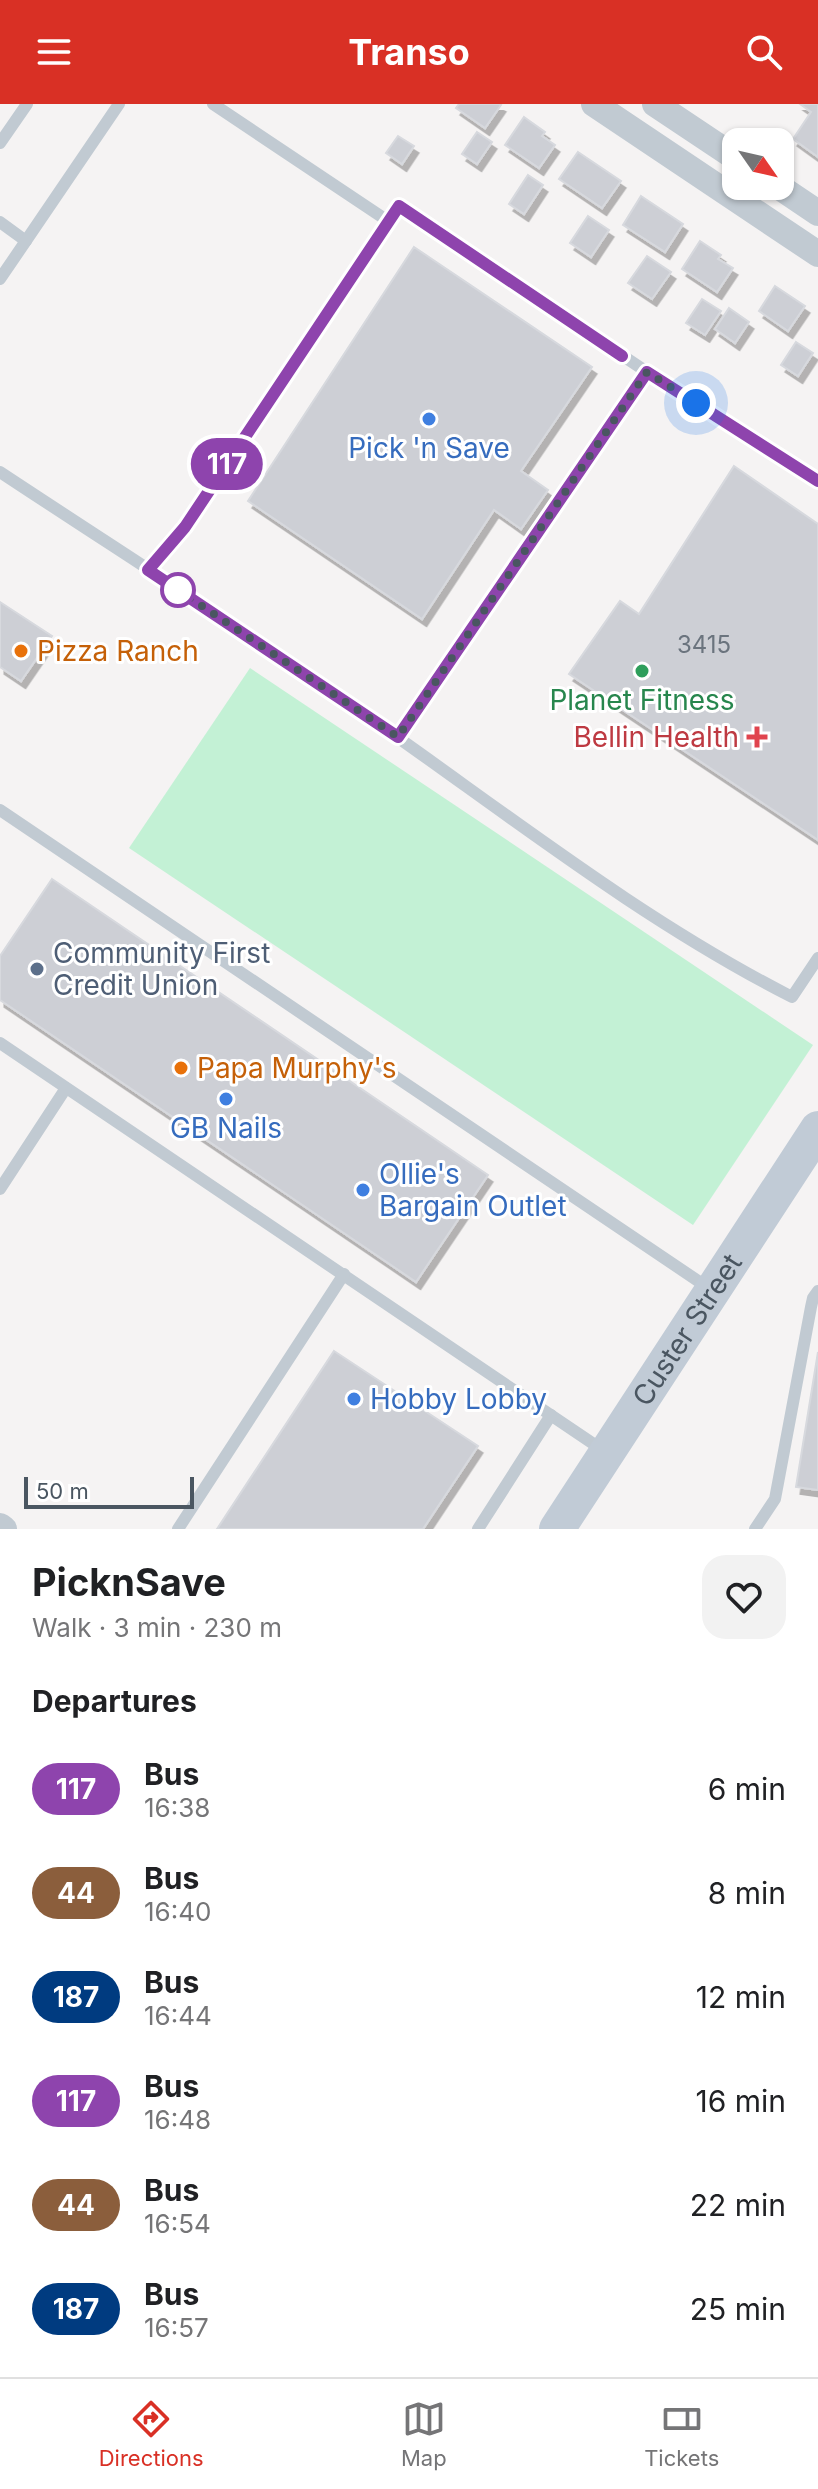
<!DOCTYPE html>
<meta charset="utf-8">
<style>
body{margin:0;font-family:Inter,sans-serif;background:#f2f2f2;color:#202124;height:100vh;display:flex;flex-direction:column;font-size:30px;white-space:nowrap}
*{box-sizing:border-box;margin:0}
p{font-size:26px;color:#757577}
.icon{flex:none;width:44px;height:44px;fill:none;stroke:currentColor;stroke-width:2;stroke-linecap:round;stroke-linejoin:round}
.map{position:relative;height:1425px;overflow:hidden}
.sheet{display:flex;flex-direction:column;background:#fff;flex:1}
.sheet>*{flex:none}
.badge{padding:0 16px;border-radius:26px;font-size:28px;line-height:52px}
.needle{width:52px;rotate:124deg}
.tools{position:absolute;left:722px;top:24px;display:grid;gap:16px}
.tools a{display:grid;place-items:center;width:72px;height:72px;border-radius:16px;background:#fff;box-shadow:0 2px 6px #0004;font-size:40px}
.scale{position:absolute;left:24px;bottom:20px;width:170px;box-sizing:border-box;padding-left:8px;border:4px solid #4a5661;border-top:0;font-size:22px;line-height:28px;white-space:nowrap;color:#4a5661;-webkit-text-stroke:6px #fff;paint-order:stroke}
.you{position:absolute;width:40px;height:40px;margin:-20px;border:6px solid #fff;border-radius:50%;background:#1a73e8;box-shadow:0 0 0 12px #1a73e833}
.map>.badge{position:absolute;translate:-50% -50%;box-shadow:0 0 0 4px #fff}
h2{padding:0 32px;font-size:30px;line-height:72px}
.round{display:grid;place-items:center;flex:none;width:84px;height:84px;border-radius:24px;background:#f2f2f2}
.headline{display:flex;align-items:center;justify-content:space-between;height:136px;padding:0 32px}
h1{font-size:38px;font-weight:700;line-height:60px}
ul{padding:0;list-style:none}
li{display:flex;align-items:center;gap:24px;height:104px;padding:0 32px}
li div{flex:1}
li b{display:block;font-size:30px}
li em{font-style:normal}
li .badge{min-width:88px;font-weight:700;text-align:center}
header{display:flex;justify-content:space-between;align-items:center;height:104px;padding:0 32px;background:#d93025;color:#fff;font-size:36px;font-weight:700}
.menu{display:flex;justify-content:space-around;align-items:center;height:112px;border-top:2px solid #e0e0e0;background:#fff;font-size:22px;color:#757577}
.menu a{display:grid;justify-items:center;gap:4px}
.menu .selected{color:#d93025}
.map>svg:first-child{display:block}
.green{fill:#c3f1d5}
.building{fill:#cdcfd5;stroke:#d7d9de;stroke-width:2;filter:url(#shadow)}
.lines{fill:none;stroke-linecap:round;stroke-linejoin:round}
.lane{stroke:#c1cad2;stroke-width:12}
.street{stroke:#c1cad2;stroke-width:26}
.secondary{stroke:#c1cbd6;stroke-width:36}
.line-casing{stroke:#fff;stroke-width:18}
.line{stroke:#8e44ad;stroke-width:12}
.walk{stroke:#4a5661;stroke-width:8;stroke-dasharray:0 14.4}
.shop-dot{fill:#3f7fe0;stroke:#fff;stroke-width:3}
.stop-dot{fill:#fff;stroke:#8e44ad;stroke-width:4}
.food-dot{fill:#e8710a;stroke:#fff;stroke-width:3}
.leisure-dot{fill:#2e9e5b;stroke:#fff;stroke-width:3}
.health-dot{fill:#e0444e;stroke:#fff;stroke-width:3}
.service-dot{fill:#5c6f8a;stroke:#fff;stroke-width:3}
.labels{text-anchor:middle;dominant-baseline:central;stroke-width:6;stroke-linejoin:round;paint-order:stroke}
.number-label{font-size:24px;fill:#6b747e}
.shop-label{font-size:28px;fill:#366cbe;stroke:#fff}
.food-label{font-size:28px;fill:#c56008;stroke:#fff;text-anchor:start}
.leisure-label{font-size:28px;fill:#27864d;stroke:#fff}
.health-label{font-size:28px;fill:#be3a42;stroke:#fff;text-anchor:end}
.service-label{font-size:28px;fill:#4e5e75;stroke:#fff;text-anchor:start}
.street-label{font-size:28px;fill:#4a5661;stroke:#fff}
</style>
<header><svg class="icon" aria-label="menu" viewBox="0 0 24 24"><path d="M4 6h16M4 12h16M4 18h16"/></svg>Transo<svg class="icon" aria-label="search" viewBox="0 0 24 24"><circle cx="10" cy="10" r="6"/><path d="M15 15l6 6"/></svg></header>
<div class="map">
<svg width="818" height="1425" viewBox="0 0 818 1425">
<defs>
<filter id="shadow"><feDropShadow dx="4.5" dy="7" stdDeviation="0" flood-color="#0004"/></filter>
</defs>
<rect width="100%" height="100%" fill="#f5f3f3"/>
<path class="green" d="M 250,564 L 813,941 L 693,1121 L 129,744 Z"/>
<g class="building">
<path d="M 459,0 L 499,0 L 501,1 L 485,24 L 456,4 Z"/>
<path d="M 800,0 L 818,0 L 818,53 L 793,35 L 811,8 Z"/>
<path d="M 524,13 L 545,28 L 542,32 L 555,41 L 539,64 L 505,41 Z"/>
<path d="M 477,28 L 492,38 L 477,60 L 462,50 Z"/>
<path d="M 398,32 L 414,42 L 402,60 L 386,49 Z"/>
<path d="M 578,48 L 621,77 L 602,104 L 559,75 Z"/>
<path d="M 528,71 L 543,81 L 524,110 L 509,100 Z"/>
<path d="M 641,92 L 683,120 L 665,148 L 623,121 Z"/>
<path d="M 588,112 L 609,126 L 591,153 L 570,139 Z"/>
<path d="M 700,137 L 721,151 L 718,155 L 733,164 L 717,188 L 682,165 Z"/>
<path d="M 414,143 L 592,263 L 521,367 L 548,386 L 521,425 L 494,406 L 422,515 L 248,397 Z"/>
<path d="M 647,152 L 671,168 L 652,195 L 628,179 Z"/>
<path d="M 775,182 L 805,202 L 788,227 L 759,207 Z"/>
<path d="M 702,195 L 721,207 L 705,231 L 686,219 Z"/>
<path d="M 729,204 L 749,218 L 735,239 L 715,225 Z"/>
<path d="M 796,238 L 813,249 L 798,272 L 781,261 Z"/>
<path d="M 734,362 L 818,420 L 818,736 L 569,570 L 620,497 L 639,510 Z"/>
<path d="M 0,498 L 52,532 L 21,577 L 0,563 Z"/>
<path d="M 52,775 L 488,1071 L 416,1178 L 0,896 L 0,852 Z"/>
<path d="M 334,1247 L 478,1342 L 423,1425 L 217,1425 Z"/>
<path d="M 818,1248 L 818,1386 L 796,1383 Z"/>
</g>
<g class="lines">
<g class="lane">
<path d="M 213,0 L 388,117 L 399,102 L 647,268 L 818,377"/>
<path d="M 0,39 L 27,0"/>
<path d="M 0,118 L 26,137"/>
<path d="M 0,175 L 119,0"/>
<path d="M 0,368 C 121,448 244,526 363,609 C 504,707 639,815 792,893 L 818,854"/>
<path d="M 148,466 L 185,423 L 388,117"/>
<path d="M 398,633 L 647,268"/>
<path d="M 0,706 L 710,1185"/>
<path d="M 0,939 L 604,1347"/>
<path d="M 0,1085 L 66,984"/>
<path d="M 178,1425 L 344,1170"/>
<path d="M 478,1425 L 551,1311"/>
<path d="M 755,1425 L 775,1395 L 811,1203 L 813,1194 L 818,1187"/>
</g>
<g class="street">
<path d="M 594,0 L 818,150"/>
<path d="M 655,0 L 736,54"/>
<path d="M 778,82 L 818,109"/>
<path d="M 0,1422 L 4,1425"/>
</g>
<path class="secondary" id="s1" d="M 557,1425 L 818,1025"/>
</g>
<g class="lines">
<g class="line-casing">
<path id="line" d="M 622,252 L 399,102 L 185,423 L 148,466 L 398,633 L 647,268 L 818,377"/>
</g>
<use href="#line" class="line"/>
<path class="walk" d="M 178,486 L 398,633 L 647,268 L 696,299"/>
</g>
<g class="shop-dot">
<circle cx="429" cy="315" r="8"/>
<circle cx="226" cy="995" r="8"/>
<circle cx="363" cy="1086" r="8"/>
<circle cx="354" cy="1295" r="8"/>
</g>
<circle class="stop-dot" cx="178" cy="486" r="16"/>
<g class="food-dot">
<circle cx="21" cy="547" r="8"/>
<circle cx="181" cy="964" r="8"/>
</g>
<circle class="leisure-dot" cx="642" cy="567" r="8"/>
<path class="health-dot" d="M753 621h8v8h8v8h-8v8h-8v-8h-8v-8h8z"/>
<circle class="service-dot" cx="37" cy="865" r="8"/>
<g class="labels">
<g class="number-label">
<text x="704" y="540">3415</text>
</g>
<g class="shop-label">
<text x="429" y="344">Pick 'n Save</text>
<text x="226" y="1024">GB Nails</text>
<text x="379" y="1070" text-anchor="start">Ollie's<tspan x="379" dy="32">Bargain Outlet</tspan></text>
<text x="370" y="1295" text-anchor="start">Hobby Lobby</text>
</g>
<g class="food-label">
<text x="37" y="547">Pizza Ranch</text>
<text x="197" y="964">Papa Murphy's</text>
</g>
<g class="leisure-label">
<text x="642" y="596">Planet Fitness</text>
</g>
<g class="health-label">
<text x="739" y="633">Bellin Health</text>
</g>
<g class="service-label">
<text x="53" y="849">Community First<tspan x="53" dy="32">Credit Union</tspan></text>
</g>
<g class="street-label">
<text stroke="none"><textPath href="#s1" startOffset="238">Custer Street</textPath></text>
</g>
</g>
</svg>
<div class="tools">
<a><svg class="needle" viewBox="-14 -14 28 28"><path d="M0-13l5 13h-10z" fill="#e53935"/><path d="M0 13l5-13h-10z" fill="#757577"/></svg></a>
</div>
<div class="scale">50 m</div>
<div class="you" style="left:696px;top:299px"></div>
<b class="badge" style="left:227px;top:360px;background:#8e44ad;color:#fff">117</b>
</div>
<section class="sheet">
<div class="headline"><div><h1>PicknSave</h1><p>Walk · 3 min · 230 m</p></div><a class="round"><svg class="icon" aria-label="heart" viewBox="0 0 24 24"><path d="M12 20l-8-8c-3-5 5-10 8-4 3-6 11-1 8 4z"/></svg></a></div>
<h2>Departures</h2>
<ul>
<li><span class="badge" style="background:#8e44ad;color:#fff">117</span><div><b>Bus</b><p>16:38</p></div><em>6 min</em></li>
<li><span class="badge" style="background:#8b5e3c;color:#fff">44</span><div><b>Bus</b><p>16:40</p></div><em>8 min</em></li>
<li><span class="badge" style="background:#003b80;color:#fff">187</span><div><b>Bus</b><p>16:44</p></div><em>12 min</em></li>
<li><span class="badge" style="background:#8e44ad;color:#fff">117</span><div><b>Bus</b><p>16:48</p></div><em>16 min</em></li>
<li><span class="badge" style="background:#8b5e3c;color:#fff">44</span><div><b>Bus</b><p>16:54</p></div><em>22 min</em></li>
<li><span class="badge" style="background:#003b80;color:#fff">187</span><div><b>Bus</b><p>16:57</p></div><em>25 min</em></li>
</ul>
</section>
<nav class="menu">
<a class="selected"><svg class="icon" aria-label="directions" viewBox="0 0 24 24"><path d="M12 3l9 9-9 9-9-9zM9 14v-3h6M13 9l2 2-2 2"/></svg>Directions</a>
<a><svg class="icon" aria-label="map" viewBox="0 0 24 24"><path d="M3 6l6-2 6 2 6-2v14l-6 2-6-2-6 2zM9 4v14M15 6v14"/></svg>Map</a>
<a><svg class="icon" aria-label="tickets" viewBox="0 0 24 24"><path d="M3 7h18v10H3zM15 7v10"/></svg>Tickets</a>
</nav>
